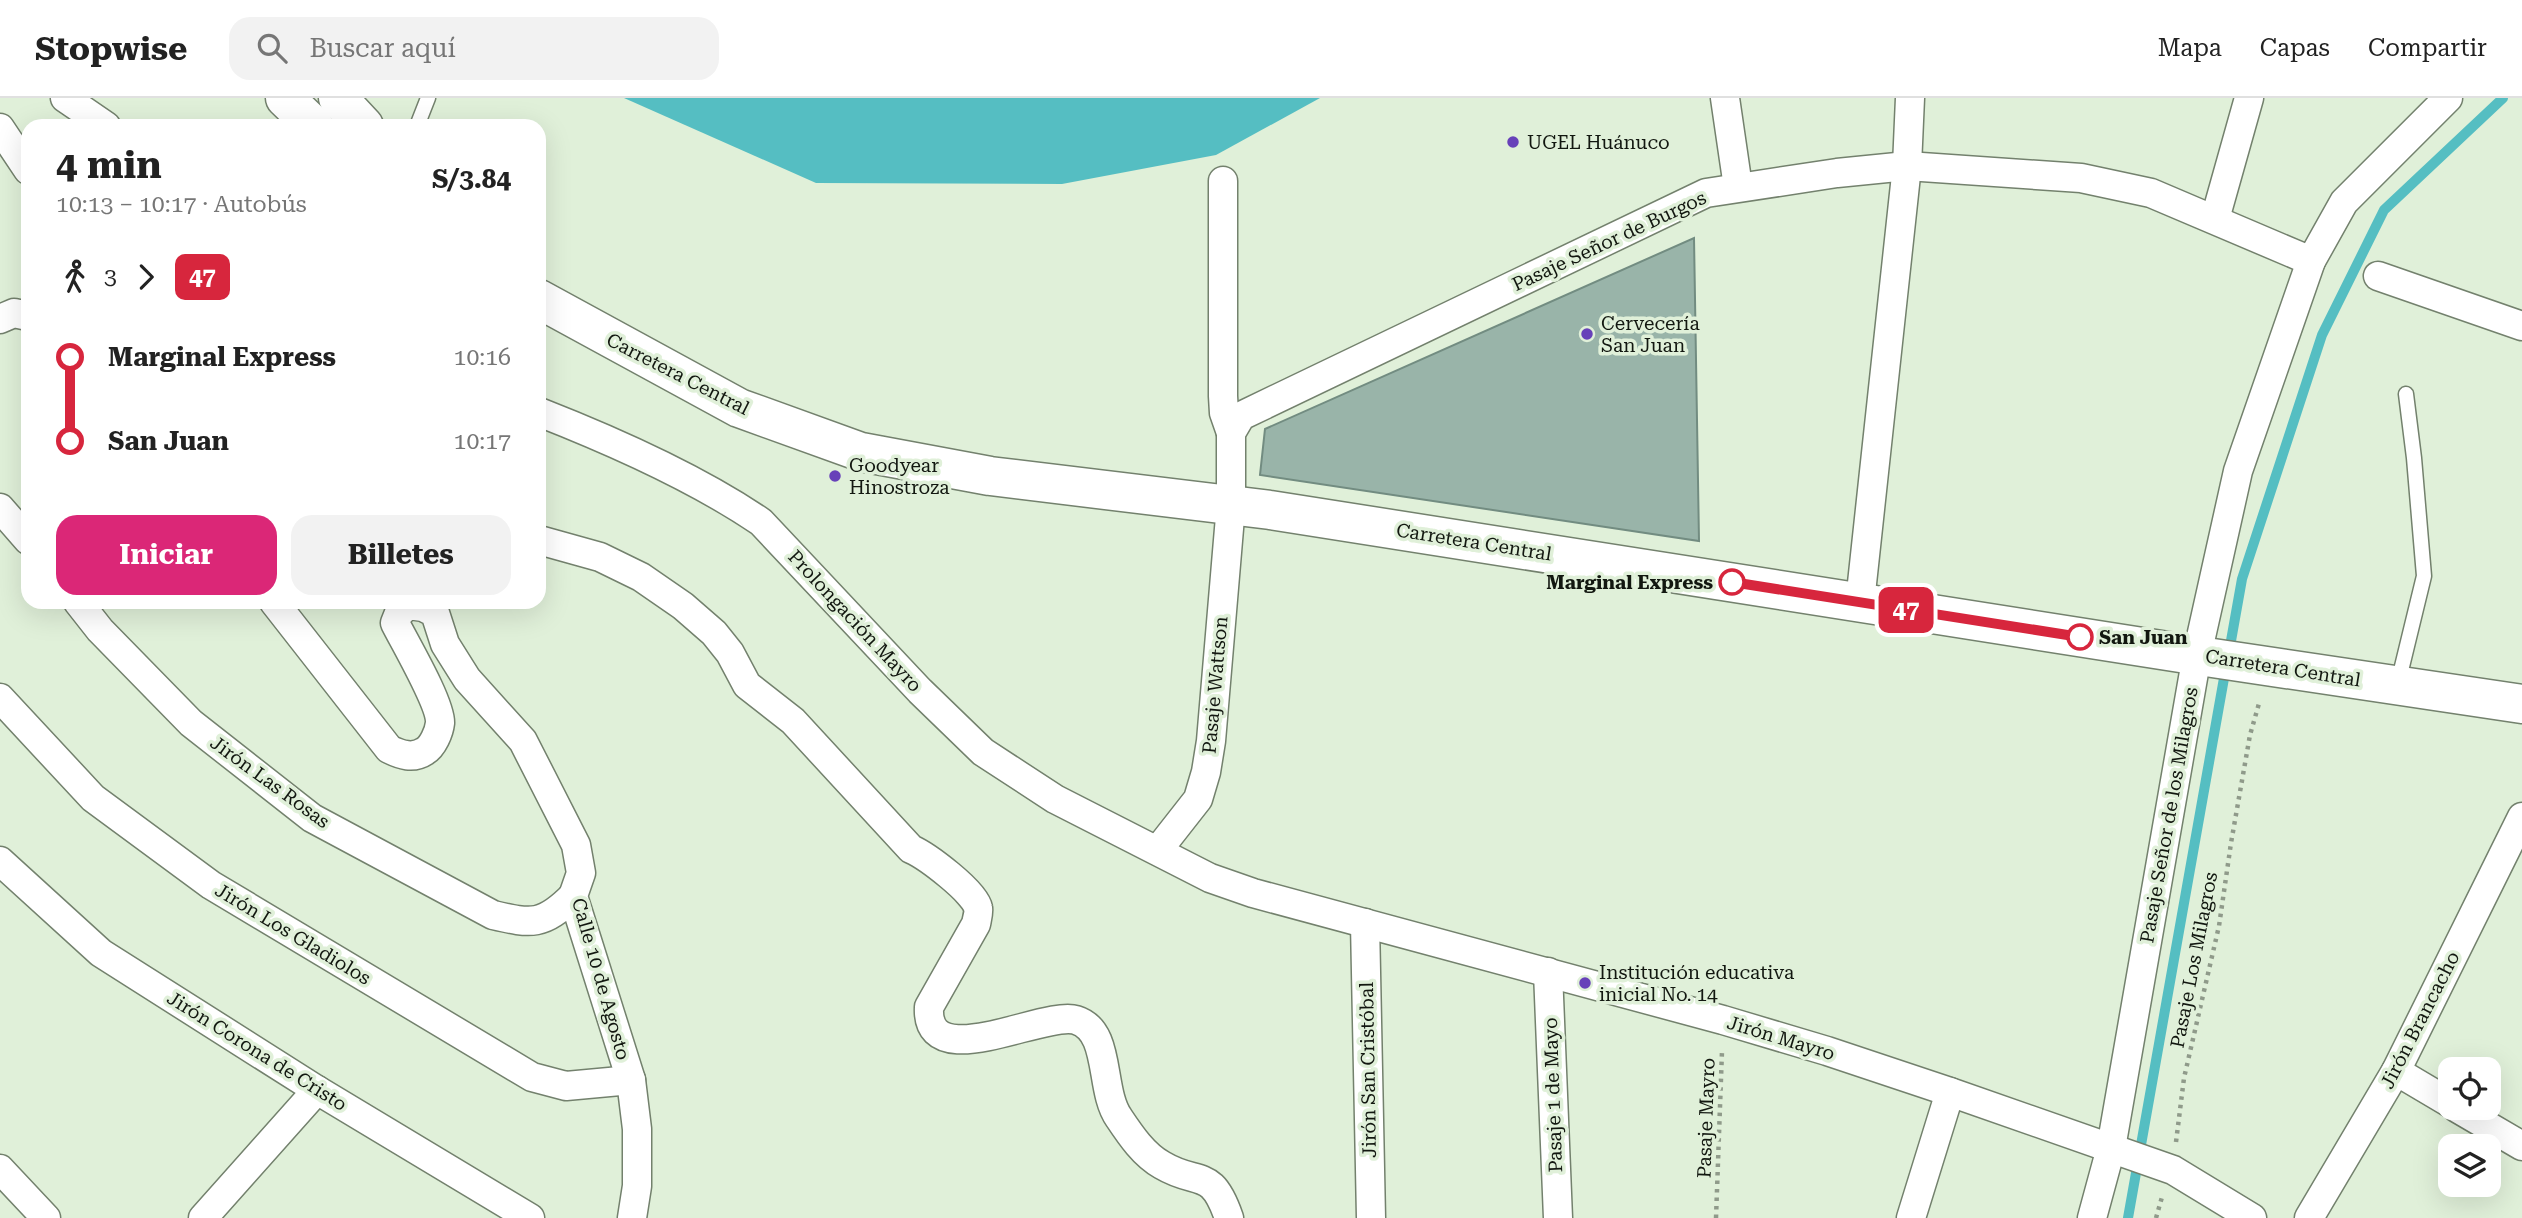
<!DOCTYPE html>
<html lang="es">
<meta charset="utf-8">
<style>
body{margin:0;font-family:"Roboto Serif",serif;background:#f2f2f2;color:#222;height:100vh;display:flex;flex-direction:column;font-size:26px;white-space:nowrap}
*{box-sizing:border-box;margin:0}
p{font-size:23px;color:#767676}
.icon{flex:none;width:38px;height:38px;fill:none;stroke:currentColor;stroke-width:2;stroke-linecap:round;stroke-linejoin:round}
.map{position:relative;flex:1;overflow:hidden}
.drawer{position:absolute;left:21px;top:21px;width:525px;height:490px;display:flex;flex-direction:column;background:#fff;border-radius:21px;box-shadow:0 7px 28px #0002}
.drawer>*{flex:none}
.badge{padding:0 14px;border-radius:10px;font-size:24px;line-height:46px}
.fabs{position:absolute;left:2438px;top:959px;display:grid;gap:14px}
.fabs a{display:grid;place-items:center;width:63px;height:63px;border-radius:14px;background:#fff;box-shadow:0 7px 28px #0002;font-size:35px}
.map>.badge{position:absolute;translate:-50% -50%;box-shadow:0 0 0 4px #fff}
.legs{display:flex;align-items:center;gap:10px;height:77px;padding:0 35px;font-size:23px}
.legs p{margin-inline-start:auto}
.summary{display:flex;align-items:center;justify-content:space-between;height:119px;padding:0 35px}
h1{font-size:38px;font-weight:700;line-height:52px}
.button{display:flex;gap:14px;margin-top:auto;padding:14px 35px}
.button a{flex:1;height:80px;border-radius:21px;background:#db2777;color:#fff;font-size:28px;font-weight:700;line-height:80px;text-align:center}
.button a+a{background:#f2f2f2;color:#222}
ul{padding:0 35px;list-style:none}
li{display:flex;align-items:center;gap:24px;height:84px;font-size:26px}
li i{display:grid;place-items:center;width:10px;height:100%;margin:0 9px;background:currentColor}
li i::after{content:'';width:18px;height:18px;margin:-9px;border:5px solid;border-radius:50%;background:#fff}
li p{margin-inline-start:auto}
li:first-child i{background:linear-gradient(#0000 50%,currentColor 0)}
li:last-child i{background:linear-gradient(currentColor 50%,#0000 0)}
header{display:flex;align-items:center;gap:42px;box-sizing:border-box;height:98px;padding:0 35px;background:#fff;border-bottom:2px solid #e0e0e0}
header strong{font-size:33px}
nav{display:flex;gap:38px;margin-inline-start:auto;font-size:24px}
.search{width:490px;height:63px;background:#f2f2f2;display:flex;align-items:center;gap:18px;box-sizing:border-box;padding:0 24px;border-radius:21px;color:#767676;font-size:26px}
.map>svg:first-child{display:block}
.water{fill:#55bec2}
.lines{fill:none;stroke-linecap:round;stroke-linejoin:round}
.stream{stroke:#55bec2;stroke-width:10}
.building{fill:#99b4a9;stroke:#728c81;stroke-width:2}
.service-casing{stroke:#73816d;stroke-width:17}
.minor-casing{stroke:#73816d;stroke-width:31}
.trunk-casing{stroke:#73816d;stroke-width:41}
.path{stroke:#8f9a8a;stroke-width:4.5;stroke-dasharray:3.5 5;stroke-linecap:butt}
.service{stroke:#fff;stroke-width:14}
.minor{stroke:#fff;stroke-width:28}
.trunk{stroke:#fff;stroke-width:38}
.line-1-casing{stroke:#fff;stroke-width:16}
.line-1{stroke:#d7263d;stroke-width:10}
.poi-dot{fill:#6741b9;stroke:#e0f0d9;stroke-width:2.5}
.stop-1-dot{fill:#fff;stroke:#d7263d;stroke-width:3.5}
.labels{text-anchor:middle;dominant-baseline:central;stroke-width:7;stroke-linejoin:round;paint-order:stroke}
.poi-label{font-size:19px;fill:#121710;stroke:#e0f0d9;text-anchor:start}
.street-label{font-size:19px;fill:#121710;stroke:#e0f0d9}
.stop-label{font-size:19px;font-weight:bold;fill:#121710;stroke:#e0f0d9;text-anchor:end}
</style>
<header>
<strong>Stopwise</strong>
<div class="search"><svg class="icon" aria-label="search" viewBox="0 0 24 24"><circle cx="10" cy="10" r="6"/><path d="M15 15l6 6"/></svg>Buscar aquí</div>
<nav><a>Mapa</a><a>Capas</a><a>Compartir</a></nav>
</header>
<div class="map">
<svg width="2522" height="1120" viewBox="0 0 2522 1120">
<rect width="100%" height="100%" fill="#e0f0d9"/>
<path class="water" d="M 624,0 L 1320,0 L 1216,57 L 1062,86 L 816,85 Z"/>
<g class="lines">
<g class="stream">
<path d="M 2229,554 L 2242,481 L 2322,237 L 2384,112 L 2503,0"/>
<path d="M 2128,1120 L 2226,569"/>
</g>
</g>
<path class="building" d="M 1694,140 L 1699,443 L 1260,377 L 1265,331 Z"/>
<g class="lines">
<g class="service-casing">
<g id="service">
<path d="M 417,28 L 428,0"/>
<path d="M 2398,585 L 2424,478 L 2414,360 L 2406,296"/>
</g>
</g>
<g class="minor-casing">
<g id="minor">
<path d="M 65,0 L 106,28"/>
<path d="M 1725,0 L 1738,89"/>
<path d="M 0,30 L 28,72"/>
<path d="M 1223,83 L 1223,298 L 1224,315 L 1231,335"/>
<path d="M 2215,121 L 2249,0"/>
<path d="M 2378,178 L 2522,228"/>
<path d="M 0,221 L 14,215 L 28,218"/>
<path d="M 539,314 C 613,343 695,379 761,424 L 920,593 L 983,654 L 1055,701 L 1210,780 L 1253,795 L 1723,922 L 1827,953 L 1950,994 L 2173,1072 L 2252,1120"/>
<path d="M 0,410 L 28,442"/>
<path d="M 539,442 L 600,459 L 641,479 L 683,508 L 714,535 L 730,555 L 747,587 L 793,623 L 911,751 C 927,758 975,794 978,810 C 979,814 977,821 976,826 L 929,909 C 925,979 1044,912 1076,922 C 1112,933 1099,992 1119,1020 C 1131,1038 1144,1057 1162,1067 C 1199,1089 1211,1068 1229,1120"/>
<path d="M 78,504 L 100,532 L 191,625 L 312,720 L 493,817 C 532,826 543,828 573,798"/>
<path d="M 274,504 L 389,651 C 401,657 413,661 425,653 C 433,648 439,634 440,625 C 441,606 405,545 395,525 L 399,515 L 408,507 L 423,509 L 435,515 L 445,546 L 467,581 L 523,643 L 576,747 L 581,775 L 573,798 L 631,982 L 637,1031 L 637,1088 L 632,1120"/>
<path d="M 1860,504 L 1907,68 L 1910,0"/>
<path d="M 0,600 L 93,700 L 211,787 L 532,979 L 566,988 L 631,982"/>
<path d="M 1158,752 L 1198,701 L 1206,674 L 1211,643 L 1231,407 L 1231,335 L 1241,318 L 1706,95 L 1837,75 L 1907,68 L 2081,80 L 2151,95 L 2311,163"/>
<path d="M 0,763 L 101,855 L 317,992 L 530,1120"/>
<path d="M 1365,825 L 1371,1120"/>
<path d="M 1548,874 L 1558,1120"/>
<path d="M 2396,973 L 2450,1005"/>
<path d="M 2457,1010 L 2522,1048"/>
<path d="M 0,1071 L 46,1120"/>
<path d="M 203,1120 L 317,992"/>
<path d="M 1911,1120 L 1950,994"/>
<path d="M 2092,1120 L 2111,1050 L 2197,557 L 2238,373 L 2311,163 L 2344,104 L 2448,0"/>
<path d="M 2309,1120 L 2396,973 L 2522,719"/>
</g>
</g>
<g class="trunk-casing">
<g id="trunk">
<path d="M 285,0 L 314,28"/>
<path d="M 338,0 L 364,28"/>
<path d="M 539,201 L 739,310 L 861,354 L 990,378 L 1270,412 L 2206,559 L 2522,606"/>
</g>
</g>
<g class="path">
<path d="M 2176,1044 L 2184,980 L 2219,828 L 2231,745 L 2250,637 L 2260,602"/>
<path d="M 1716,1120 L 1722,953"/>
<path d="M 2156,1120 L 2162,1099"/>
</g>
<use href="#service" class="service"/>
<use href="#minor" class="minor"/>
<use href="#trunk" class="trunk"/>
</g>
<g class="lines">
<g class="line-1-casing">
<path id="line-1" d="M 1732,484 L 2080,539"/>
</g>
<use href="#line-1" class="line-1"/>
</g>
<g class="poi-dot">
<circle cx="1513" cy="44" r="7"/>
<circle cx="1587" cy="236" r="7"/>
<circle cx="835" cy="378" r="7"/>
<circle cx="1585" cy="885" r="7"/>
</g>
<g class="stop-1-dot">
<circle cx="1732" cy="484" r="12"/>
<circle cx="2080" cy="539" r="12"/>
</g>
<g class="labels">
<g class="poi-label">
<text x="1527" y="44">UGEL Huánuco</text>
<text x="1601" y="225">Cervecería<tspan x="1601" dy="22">San Juan</tspan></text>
<text x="849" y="367">Goodyear<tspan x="849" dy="22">Hinostroza</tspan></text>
<text x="1599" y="874">Institución educativa<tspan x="1599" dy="22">inicial No. 14</tspan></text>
</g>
<g class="street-label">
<text transform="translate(1609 143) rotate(-25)">Pasaje Señor de Burgos</text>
<text transform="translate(678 276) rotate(27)">Carretera Central</text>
<text transform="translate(1474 444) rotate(9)">Carretera Central</text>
<text transform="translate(855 523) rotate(47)">Prolongación Mayro</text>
<text transform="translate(2283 570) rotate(9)">Carretera Central</text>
<text transform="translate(1215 587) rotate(-85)">Pasaje Wattson</text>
<text transform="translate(270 684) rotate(36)">Jirón Las Rosas</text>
<text transform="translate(2169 717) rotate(-80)">Pasaje Señor de los Milagros</text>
<text transform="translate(293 836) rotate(31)">Jirón Los Gladiolos</text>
<text transform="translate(2194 862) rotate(-79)">Pasaje Los Milagros</text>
<text transform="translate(601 881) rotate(74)">Calle 10 de Agosto</text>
<text transform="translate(2420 922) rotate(-63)">Jirón Brancacho</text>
<text transform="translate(1781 940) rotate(17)">Jirón Mayro</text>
<text transform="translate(257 953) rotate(32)">Jirón Corona de Cristo</text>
<text transform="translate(1368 972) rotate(-91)">Jirón San Cristóbal</text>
<text transform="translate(1553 997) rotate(-92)">Pasaje 1 de Mayo</text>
<text transform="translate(1706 1020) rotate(-88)">Pasaje Mayro</text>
</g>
<g class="stop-label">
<text x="1713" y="484">Marginal Express</text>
<text x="2099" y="539" text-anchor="start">San Juan</text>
</g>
</g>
</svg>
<div class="fabs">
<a><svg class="icon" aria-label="locate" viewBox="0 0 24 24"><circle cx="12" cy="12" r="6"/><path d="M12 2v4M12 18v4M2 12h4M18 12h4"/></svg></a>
<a><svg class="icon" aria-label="layers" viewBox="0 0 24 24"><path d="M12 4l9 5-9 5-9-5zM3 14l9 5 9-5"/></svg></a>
</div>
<b class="badge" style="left:1906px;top:512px;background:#d7263d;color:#fff">47</b>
<section class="drawer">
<div class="summary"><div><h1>4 min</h1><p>10:13 – 10:17 · Autobús</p></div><b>S/3.84</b></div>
<div class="legs"><svg class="icon" aria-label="walk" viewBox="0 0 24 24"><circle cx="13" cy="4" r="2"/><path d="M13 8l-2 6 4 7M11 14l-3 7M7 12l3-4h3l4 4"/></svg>3<svg class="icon" aria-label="forward" viewBox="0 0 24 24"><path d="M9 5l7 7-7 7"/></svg><b class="badge" style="background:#d7263d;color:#fff">47</b></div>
<ul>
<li><i style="color:#d7263d"></i><b>Marginal Express</b><p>10:16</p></li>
<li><i style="color:#d7263d"></i><b>San Juan</b><p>10:17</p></li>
</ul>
<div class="button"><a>Iniciar</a><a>Billetes</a></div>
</section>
</div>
